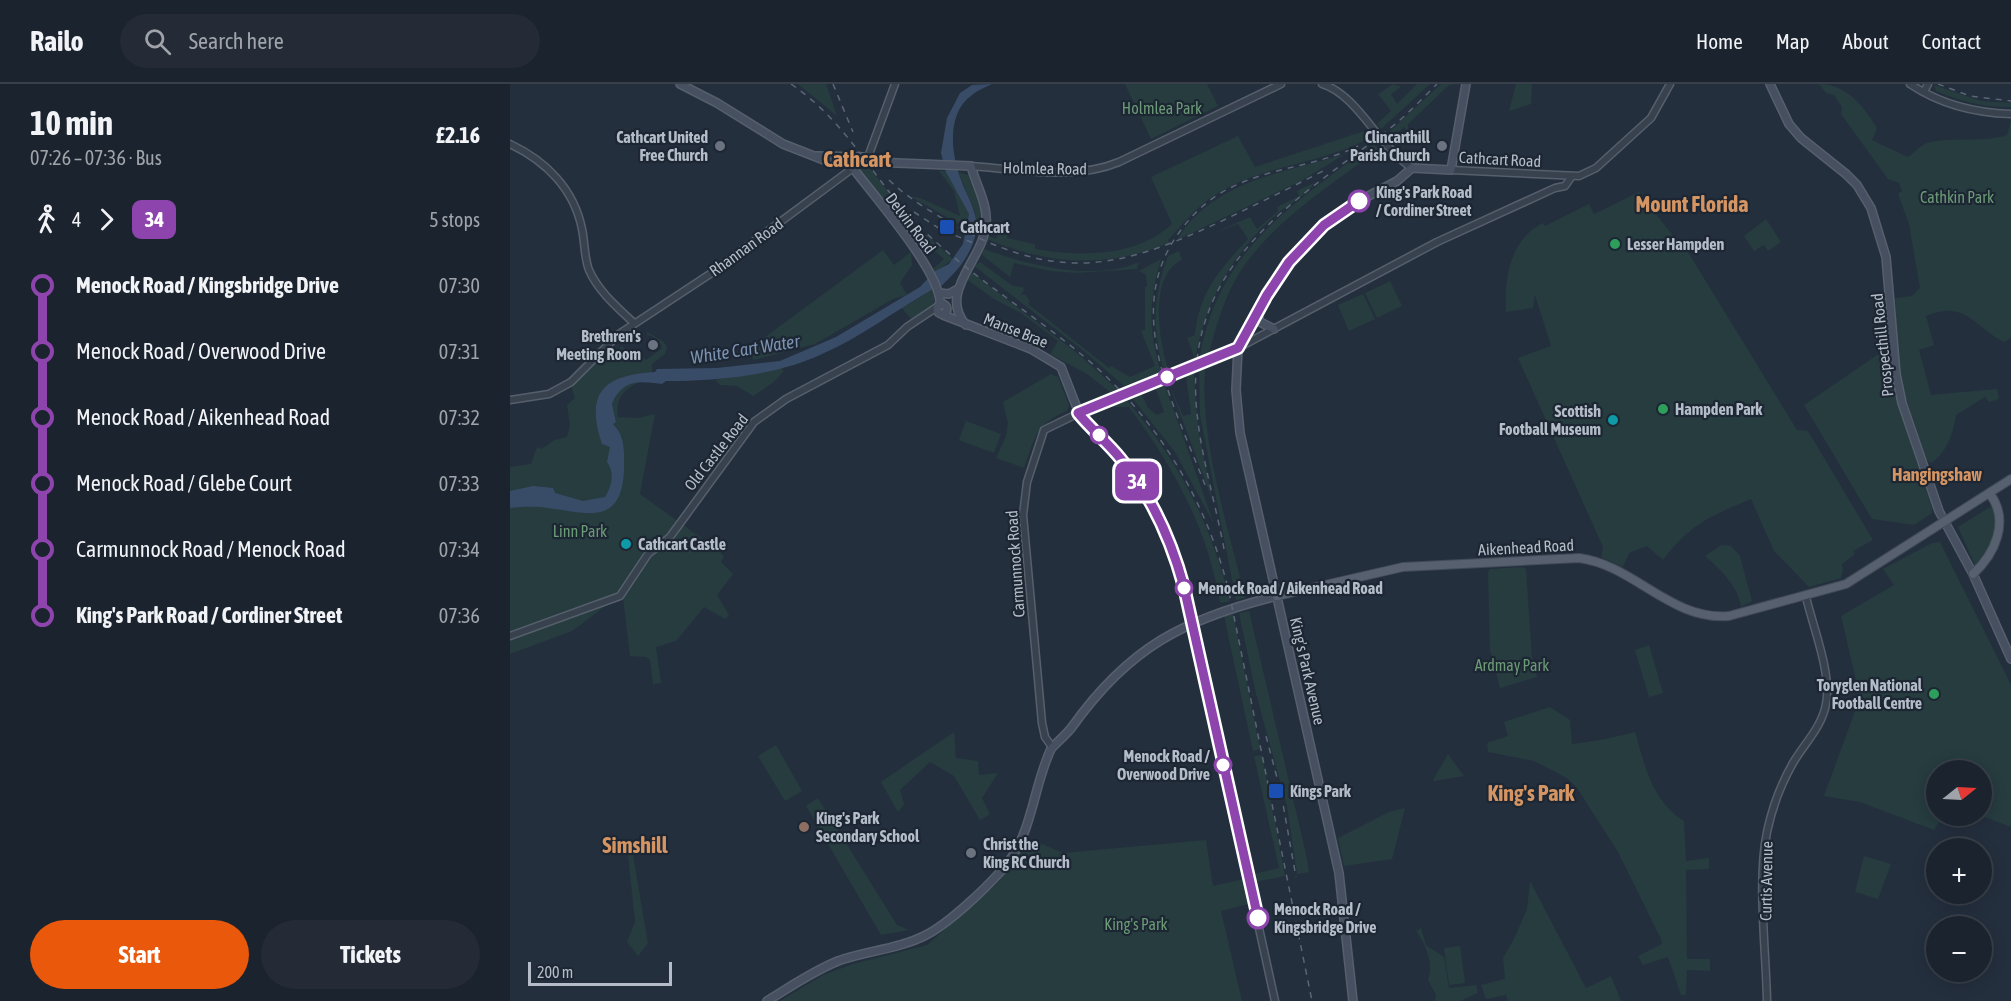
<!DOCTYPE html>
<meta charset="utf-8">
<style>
body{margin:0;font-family:"Asap Condensed",sans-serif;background:#242b36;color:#f1f3f6;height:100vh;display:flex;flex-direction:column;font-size:22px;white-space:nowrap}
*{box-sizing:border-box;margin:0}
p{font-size:20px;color:#a0a4aa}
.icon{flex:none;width:33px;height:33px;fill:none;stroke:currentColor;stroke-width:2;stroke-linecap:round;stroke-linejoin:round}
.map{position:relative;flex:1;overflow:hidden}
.drawer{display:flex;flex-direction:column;background:#1b232e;width:510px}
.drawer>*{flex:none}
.badge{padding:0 12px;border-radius:9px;font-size:21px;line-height:39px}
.needle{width:39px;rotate:72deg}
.tools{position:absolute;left:1416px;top:676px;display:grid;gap:12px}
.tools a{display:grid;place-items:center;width:66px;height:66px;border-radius:50%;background:#1b232e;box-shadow:0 3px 15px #0003,0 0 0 2px #39404a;font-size:30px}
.scale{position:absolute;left:18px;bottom:15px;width:144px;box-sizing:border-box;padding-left:6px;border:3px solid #b4bcc9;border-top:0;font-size:16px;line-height:21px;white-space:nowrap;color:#b4bcc9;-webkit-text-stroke:4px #1d2633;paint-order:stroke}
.map>.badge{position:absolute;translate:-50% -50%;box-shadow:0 0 0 3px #fff}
.legs{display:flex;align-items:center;gap:9px;height:66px;padding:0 30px;font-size:20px}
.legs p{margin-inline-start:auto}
.summary{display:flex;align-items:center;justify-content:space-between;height:102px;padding:0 30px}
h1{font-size:33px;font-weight:700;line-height:45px}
.action{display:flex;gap:12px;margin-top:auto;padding:12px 30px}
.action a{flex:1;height:69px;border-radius:36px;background:#ea580c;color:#fff;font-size:24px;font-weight:700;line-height:69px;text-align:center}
.action a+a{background:#242b36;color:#f1f3f6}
ul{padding:0 30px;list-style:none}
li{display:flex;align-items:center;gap:21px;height:66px;font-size:22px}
li i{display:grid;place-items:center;width:9px;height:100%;margin:0 8px;background:currentColor}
li i::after{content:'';width:15px;height:15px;margin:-8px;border:4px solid;border-radius:50%;background:#1b232e}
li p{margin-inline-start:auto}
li:first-child i{background:linear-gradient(#0000 50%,currentColor 0)}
li:last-child i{background:linear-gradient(currentColor 50%,#0000 0)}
header{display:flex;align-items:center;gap:36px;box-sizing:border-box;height:84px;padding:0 30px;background:#1b232e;border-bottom:2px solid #39404a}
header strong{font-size:28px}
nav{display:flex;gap:33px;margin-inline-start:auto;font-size:21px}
.search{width:420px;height:54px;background:#242b36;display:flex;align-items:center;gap:15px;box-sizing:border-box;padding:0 21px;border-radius:33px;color:#a0a4aa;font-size:22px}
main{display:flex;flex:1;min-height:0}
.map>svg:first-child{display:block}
.green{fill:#263c3f}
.water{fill:#394c67}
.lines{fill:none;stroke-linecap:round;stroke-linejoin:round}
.tertiary-casing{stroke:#565f6c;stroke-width:9}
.secondary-casing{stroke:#565f6c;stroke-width:10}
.primary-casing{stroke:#414a57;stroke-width:10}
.tertiary{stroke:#38414e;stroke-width:6}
.secondary{stroke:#465061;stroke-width:7}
.primary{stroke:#56606e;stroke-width:8}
.rail{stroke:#5a6575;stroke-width:1.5;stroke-dasharray:6 6;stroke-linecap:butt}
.line-1-casing{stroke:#fff;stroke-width:14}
.line-1{stroke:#8e44ad;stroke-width:9}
.worship-dot{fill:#6b7280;stroke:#1d2633;stroke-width:2}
.stop-1-dot{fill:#fff;stroke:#8e44ad;stroke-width:3}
.transit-dot{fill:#1a4fb4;stroke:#1d2633;stroke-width:2}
.leisure-dot{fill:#2e9e5b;stroke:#1d2633;stroke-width:2}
.culture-dot{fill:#0f9aa8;stroke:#1d2633;stroke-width:2}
.education-dot{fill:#8d6e63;stroke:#1d2633;stroke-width:2}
.labels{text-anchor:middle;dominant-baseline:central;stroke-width:4.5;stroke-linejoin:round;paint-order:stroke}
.park-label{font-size:16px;fill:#6b9a76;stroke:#1d2633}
.poi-label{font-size:16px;font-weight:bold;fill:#b4bcc9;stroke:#1d2633;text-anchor:start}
.street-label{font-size:16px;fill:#b4bcc9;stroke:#1d2633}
.stop-label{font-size:16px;font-weight:bold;fill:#b4bcc9;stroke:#1d2633;text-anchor:start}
.water-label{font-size:18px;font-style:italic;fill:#7c92b1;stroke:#1d2633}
.neighbourhood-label{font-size:18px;font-weight:bold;fill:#d59563;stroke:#1d2633}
.district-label{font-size:22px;font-weight:bold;fill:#d59563;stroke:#1d2633}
</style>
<header>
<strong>Railo</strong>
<div class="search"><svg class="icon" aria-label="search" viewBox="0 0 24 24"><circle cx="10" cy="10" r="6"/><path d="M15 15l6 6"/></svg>Search here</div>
<nav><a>Home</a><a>Map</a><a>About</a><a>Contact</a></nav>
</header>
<main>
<section class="drawer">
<div class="summary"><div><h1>10 min</h1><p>07:26 – 07:36 · Bus</p></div><b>£2.16</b></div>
<div class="legs"><svg class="icon" aria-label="walk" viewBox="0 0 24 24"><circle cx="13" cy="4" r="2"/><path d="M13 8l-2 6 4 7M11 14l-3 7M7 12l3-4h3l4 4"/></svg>4<svg class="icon" aria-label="forward" viewBox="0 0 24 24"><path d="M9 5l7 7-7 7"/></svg><b class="badge" style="background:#8e44ad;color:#fff">34</b><p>5 stops</p></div>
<ul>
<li><i style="color:#8e44ad"></i><b>Menock Road / Kingsbridge Drive</b><p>07:30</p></li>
<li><i style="color:#8e44ad"></i><span>Menock Road / Overwood Drive</span><p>07:31</p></li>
<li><i style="color:#8e44ad"></i><span>Menock Road / Aikenhead Road</span><p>07:32</p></li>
<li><i style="color:#8e44ad"></i><span>Menock Road / Glebe Court</span><p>07:33</p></li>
<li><i style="color:#8e44ad"></i><span>Carmunnock Road / Menock Road</span><p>07:34</p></li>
<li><i style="color:#8e44ad"></i><b>King's Park Road / Cordiner Street</b><p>07:36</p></li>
</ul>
<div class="action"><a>Start</a><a>Tickets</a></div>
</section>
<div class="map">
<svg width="1501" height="917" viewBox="0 0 1501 917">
<rect width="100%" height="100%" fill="#242f3e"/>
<g class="green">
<path d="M 288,0 L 316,0 L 327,32 Z"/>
<path d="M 615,0 L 697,0 L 708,22 L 641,55 Z"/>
<path d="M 883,0 L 891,3 L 881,10 L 887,20 L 907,0 L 920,0 L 871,45 L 867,40 L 881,27 L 868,10 Z"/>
<path d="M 931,0 L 944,0 L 939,1 L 898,40 L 898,47 L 894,43 L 879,56 L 875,52 Z"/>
<path d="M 1006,0 L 1022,0 L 1021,20 L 999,27 Z"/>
<path d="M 1309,0 C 1337,0 1354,23 1367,44 L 1362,56 L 1398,73 C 1403,70 1408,64 1413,61 C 1431,51 1471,60 1497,51 L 1501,36 L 1501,254 L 1494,258 C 1465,244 1456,215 1416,232 L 1424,261 L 1409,266 L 1421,311 L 1487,305 L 1489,315 L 1479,318 L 1475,313 L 1446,331 C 1443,349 1437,369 1421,379 L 1416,375 L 1394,308 L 1386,269 L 1385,214 L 1402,212 L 1410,204 L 1399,140 L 1388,110 L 1392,107 L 1389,99 L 1378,95 L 1331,30 L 1332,23 L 1324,11 L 1316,9 Z"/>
<path d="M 1424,1 L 1471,17 L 1501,19 L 1501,23 C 1474,24 1450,17 1426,7 Z"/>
<path d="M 854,47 L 861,53 C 812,81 752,80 705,111 C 687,122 673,140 658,156 L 659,159 C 597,185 538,181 477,155 L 478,152 L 486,155 L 489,148 L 498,150 L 497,154 L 525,160 L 525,165 C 571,173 626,173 662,140 L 641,93 L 728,52 L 745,83 Z"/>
<path d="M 864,60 L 869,65 C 819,103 762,137 728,191 C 714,214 706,243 699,269 L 690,272 C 709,165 784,119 864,60 Z"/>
<path d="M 835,70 L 791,97 L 667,156 C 703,96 774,89 835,70 Z"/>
<path d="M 355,82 L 358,82 L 403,139 L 443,175 L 424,189 L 422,186 L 434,175 L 403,148 L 398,151 L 384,131 L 388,125 L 381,128 L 350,86 Z"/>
<path d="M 429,87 L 436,87 L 459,130 L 456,144 L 400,112 L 410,114 L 450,132 L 444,107 Z"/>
<path d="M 448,88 L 458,91 C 466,112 476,130 471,152 L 466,149 L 465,128 Z"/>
<path d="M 804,99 C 797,112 774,123 762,134 C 721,172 695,219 685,275 L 677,254 L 685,251 C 689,208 710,185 738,155 L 728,140 L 702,150 L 740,133 L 747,145 L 768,127 L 767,123 L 789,112 L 787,107 Z"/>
<path d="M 1129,108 L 1167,157 L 1170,155 L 1287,346 L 1298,347 L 1363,456 L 1343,467 L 1345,470 L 1332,480 L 1333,487 L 1331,494 L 1299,503 L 1264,467 L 1241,415 C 1201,432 1180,440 1153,476 L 1137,462 L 1119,469 L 1113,483 L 1091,473 L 1093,463 L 1008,274 L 1041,262 L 1025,211 L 1023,224 L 996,228 C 994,195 1000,155 1033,139 L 1035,142 L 1079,120 L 1084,130 Z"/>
<path d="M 1256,135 L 1271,158 L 1258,167 L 1254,161 L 1244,167 L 1234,152 Z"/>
<path d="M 474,165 C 518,181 583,198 629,178 L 627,185 L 567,189 L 541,187 L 504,179 L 500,193 L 472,171 Z"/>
<path d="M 373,166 L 384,181 L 401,168 L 402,181 L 390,199 L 397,211 L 383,215 L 305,260 L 243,276 L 240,264 Z"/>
<path d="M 669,167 L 672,176 C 638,191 649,258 658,285 L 654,287 C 642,246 643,212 658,172 Z"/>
<path d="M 651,175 C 639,215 638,247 651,288 L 614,302 L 575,268 L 464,182 L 470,178 L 503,202 L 513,203 L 514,207 L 510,211 L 515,210 L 520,217 L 518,220 L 599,284 L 601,282 L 620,293 L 645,282 L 631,247 L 635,246 L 635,203 L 637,202 L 636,191 L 629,187 Z"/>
<path d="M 460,187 L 567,269 L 607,305 L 600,308 L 577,290 L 540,270 L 548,257 L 511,229 L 484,215 L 456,195 Z"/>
<path d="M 880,197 L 892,222 L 867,234 L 855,209 Z"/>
<path d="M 423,205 L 426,207 L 423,222 L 401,235 L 392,224 Z"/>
<path d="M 853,210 L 865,235 L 839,247 L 828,221 Z"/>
<path d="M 137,248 L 154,258 L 157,264 L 155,270 L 142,280 L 142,293 L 120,292 L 88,333 L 109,346 L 102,339 L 106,338 L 102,319 L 114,301 L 126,297 L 127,299 C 113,306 105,316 108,333 L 128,334 L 145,330 L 130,410 L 208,466 L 214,472 L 211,478 L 223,490 L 207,511 L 219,531 L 215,535 L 194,523 L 166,557 L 146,563 L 151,599 L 143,600 L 140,576 L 136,573 L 120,572 L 112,505 L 103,511 L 0,550 L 0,383 L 21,380 L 27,363 L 32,365 L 44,356 L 57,353 L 60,341 L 57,321 L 65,314 L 61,302 L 102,261 L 108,266 L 112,262 L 118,270 L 127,275 L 133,273 L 136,276 L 151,265 L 152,262 L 142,252 L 137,251 Z"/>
<path d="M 1376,265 L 1383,304 L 1422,424 L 1422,429 L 1404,441 L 1362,435 L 1294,321 Z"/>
<path d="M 272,283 L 273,288 L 264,298 L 243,312 L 227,302 L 210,301 L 205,296 Z"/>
<path d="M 695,285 C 690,360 718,441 735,514 L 726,516 L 690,331 L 689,288 Z"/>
<path d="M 684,289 L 688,345 L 703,418 L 659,300 L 673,332 L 681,330 L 676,293 Z"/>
<path d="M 541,290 L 548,293 L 559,321 L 557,327 C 525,340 525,354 514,384 L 486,374 L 496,352 L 498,339 L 493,318 Z"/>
<path d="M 655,302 L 704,440 L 665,368 L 623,315 L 632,311 L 638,324 L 647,331 L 654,328 L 646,305 Z"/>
<path d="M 617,317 C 671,380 700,438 720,517 L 710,519 C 698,445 663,382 619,323 L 601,323 Z"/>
<path d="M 456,337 L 491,350 L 484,369 L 449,356 Z"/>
<path d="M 1480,423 L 1485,425 C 1487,447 1483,463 1469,480 L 1465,481 L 1448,443 Z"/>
<path d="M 1430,458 L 1501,601 L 1501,743 L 1472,732 L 1472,687 L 1426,687 L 1426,732 L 1433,732 L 1424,746 L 1350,718 L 1314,712 L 1348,619 L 1346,596 L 1331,532 L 1384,501 L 1373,485 L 1422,459 Z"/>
<path d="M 1211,461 L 1221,462 L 1230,472 L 1242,517 L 1231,523 C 1229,503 1210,485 1195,472 Z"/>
<path d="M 1013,483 L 1016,485 L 1022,574 L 1027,593 L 990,604 L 980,566 L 978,488 L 980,485 Z"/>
<path d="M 101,518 L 62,547 L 0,570 L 0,554 Z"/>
<path d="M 739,527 L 796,770 L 799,788 L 787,790 L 777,722 L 746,610 L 729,529 Z"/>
<path d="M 723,530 L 750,665 L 743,667 L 714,532 Z"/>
<path d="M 1139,561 L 1153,609 L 1139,613 L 1125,566 Z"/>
<path d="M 1040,623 L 1060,636 L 1062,660 L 1096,655 L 1125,648 C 1135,682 1142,717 1174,737 L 1176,777 L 1199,774 L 1199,785 L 1176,786 L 1177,875 L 1200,875 L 1200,887 L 1177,886 L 1176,911 L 1171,911 L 1158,873 L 1133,881 L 1128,872 L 1152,860 L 1151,855 L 1108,768 L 1067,704 L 1057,694 L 1024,677 L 978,668 L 977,659 L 998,652 L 994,638 Z"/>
<path d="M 444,648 L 446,674 L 468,677 L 469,691 L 488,689 L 472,714 L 480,730 L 470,736 L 444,692 L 420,678 L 390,706 L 394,720 L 388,728 L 371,698 Z"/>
<path d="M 266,661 L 292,707 L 275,717 L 248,672 Z"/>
<path d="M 938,670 L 954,692 L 924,697 L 923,696 Z"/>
<path d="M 752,671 L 775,792 L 745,798 L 744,790 L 769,784 L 744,672 Z"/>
<path d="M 308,714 L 387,841 L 399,846 L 371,851 L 296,722 Z"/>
<path d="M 895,724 L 882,775 L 834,782 L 828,754 L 879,728 Z"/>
<path d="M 520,755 L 553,769 L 696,756 L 703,802 L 734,795 L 739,820 L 711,827 L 732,917 L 270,917 L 313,891 L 343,880 L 417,861 L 487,800 Z"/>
<path d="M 121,760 L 138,859 L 128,872 L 117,858 L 125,838 L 117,761 Z"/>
<path d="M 1354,772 L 1381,780 L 1368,815 L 1345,808 Z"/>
<path d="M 1020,797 L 1076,904 L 1101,892 L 1111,917 L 998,917 L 996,911 L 976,915 L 971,901 L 995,895 L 993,874 L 1004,855 L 1017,825 Z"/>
<path d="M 911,844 L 916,861 L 934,873 L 939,904 L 966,901 L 968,909 L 950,917 L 925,917 L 926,911 L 918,896 C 924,880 916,861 906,847 Z"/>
<path d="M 950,862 L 955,899 L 939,901 L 934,864 Z"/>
</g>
<path class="water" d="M 482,0 C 476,3 468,6 462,11 C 436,29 441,70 451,96 C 457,113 469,129 466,148 C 461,174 444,190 426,207 L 423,205 C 386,226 351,253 312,270 C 265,292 206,297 156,297 L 152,300 C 128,297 113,295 102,320 L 106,338 L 103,340 C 116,353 114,369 114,387 C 111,444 75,428 37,424 C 25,422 12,423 0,424 L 0,407 L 23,402 L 43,404 L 45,409 L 73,417 L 95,413 C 102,402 105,389 97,378 L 100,363 L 92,360 C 75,309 93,291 145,288 L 147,285 L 207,284 L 270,277 L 326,253 L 410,203 L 425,187 L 439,180 L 453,160 L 459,130 L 436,88 L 431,69 L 437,34 L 450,9 L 462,1 Z"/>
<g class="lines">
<g class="tertiary-casing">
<g id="tertiary">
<path d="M 812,0 C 848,11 867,61 902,84"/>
<path d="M 1400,0 C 1430,20 1465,29 1501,30"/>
<path d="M 1414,8 L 1418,0"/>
<path d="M 0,60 C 36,77 64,105 72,145 C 75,159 74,173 79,186 C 88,207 108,224 124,239"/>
<path d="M 358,73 L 385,0"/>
<path d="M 461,82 C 507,85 564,97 609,78 L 771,0"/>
<path d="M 941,86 L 1069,92 L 1086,84 L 1141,34 L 1160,0"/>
<path d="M 0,316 L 39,310 L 61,298 L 109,250 L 200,190 L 343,84"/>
<path d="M 682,539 L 765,917"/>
<path d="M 0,552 L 110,512 L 138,470 L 160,453 L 244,338 L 276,315 L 378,261 L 397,243 L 427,223"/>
<path d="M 542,663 L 535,653 L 532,639 L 513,431 L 517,398 L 534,346 L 569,329 L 728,264 L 927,158 L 1045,104 L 1055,102 L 1062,92"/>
<path d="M 1257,917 C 1256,867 1247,795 1257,748 C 1262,724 1271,700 1283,679 C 1294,660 1312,643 1316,620 C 1322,590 1303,543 1296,513"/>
</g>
</g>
<g class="secondary-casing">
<g id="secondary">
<path d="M 170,0 L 207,19 L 273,60 L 314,76 L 461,82 C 466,101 478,120 476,140 C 474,175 427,208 456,241"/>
<path d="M 1260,0 L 1279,40 L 1291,54 L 1336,90 L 1347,101 L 1361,124 L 1376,173 L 1386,290 L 1392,319 L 1429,427 L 1463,490 L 1501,575"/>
<path d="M 306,72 L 355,73"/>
<path d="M 344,77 L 343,84 C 363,111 433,190 430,221"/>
<path d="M 429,209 L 439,210 L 446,206"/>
<circle cx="432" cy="225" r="5"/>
<path d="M 747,228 L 750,238 L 764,245"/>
<path d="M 433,231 L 521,265 L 551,283 L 569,329 L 610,374 L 649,432 L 668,481 L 682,539"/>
<path d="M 257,917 C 280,903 303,887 328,877 C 356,867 389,865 416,851 C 438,840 474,806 491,787 C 523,753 522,705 541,665 C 543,662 557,650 562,643 C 619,563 674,535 767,512"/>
<path d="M 843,917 L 829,789 L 730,349 L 726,306 L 728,264 L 769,191 L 814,141 L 849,117 L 887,97 L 902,84 L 941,86 L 956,0"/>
</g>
</g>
<g class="primary-casing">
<g id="primary">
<path d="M 1463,490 C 1485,470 1500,437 1480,410"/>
<path d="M 767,512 L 893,483 L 1069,474 C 1124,481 1161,537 1219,532 L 1336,500 L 1501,395"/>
</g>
</g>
<use href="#tertiary" class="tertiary"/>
<use href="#secondary" class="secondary"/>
<use href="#primary" class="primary"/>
<g class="rail">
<path d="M 281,0 C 342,42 363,98 414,147 C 464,195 525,231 578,276 C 649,337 697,418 719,508 L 802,917"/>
<path d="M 323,0 L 343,48"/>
<path d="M 1428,0 L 1460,12 L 1501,17"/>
<path d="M 379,96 C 401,117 428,132 455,147 C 557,200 618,181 716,135 C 749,119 782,103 815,86"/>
<path d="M 404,128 L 430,145 L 468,161"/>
<path d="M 695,401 C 665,322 612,229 668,150 C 682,130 700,113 722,103 C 762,83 808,82 848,62"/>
<path d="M 714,465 C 705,416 689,367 686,317 C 678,180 778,122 874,49 C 893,35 910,17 927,0"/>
<path d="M 756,652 L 771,709 L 786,793"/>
</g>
</g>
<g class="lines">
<g class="line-1-casing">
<path id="line-1" d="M 748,834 L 674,503 C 661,455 642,412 610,374 C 597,358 581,345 568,329 L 728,264 L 757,211 L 779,178 L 814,141 L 849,117"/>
</g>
<use href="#line-1" class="line-1"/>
</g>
<g class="worship-dot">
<circle cx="210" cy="62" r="6"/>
<circle cx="932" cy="62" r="6"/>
<circle cx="143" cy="261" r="6"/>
<circle cx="461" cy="769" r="6"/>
</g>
<g class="stop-1-dot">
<circle cx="849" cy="117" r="10"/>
<circle cx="657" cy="293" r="8"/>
<circle cx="589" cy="351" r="8"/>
<circle cx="674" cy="504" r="8"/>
<circle cx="713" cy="681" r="8"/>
<circle cx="748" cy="834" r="10"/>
</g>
<g class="transit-dot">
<rect x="429" y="135" width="16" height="16" rx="3"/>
<rect x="758" y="699" width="16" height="16" rx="3"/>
</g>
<g class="leisure-dot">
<circle cx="1105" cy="160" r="6"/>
<circle cx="1153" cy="325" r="6"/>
<circle cx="1424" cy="610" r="6"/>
</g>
<g class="culture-dot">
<circle cx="1103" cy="336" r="6"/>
<circle cx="116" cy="460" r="6"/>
</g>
<circle class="education-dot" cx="294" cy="743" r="6"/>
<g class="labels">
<g class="park-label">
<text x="652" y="24">Holmlea Park</text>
<text x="1447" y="113">Cathkin Park</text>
<text x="70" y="447">Linn Park</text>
<text x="1002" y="581">Ardmay Park</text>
<text x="626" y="840">King's Park</text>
</g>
<g class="poi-label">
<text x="198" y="53" text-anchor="end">Cathcart United<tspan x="198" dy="18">Free Church</tspan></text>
<text x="920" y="53" text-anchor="end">Clincarthill<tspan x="920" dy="18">Parish Church</tspan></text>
<text x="450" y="143">Cathcart</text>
<text x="1117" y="160">Lesser Hampden</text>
<text x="131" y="252" text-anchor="end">Brethren's<tspan x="131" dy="18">Meeting Room</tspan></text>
<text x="1165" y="325">Hampden Park</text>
<text x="1091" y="327" text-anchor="end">Scottish<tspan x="1091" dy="18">Football Museum</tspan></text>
<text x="128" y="460">Cathcart Castle</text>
<text x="1412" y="601" text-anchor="end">Toryglen National<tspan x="1412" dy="18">Football Centre</tspan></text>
<text x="780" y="707">Kings Park</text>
<text x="306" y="734">King's Park<tspan x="306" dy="18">Secondary School</tspan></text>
<text x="473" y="760">Christ the<tspan x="473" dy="18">King RC Church</tspan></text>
</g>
<g class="street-label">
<text transform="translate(990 75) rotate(3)">Cathcart Road</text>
<text transform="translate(535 84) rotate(1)">Holmlea Road</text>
<text transform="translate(401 139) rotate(53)">Delvin Road</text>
<text transform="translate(236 163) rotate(-36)">Rhannan Road</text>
<text transform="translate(506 246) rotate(22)">Manse Brae</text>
<text transform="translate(1372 261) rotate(-96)">Prospecthill Road</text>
<text transform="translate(206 368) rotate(-52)">Old Castle Road</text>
<text transform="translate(1016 463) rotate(-3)">Aikenhead Road</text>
<text transform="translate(505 480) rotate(-94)">Carmunnock Road</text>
<text transform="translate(798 587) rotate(77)">King's Park Avenue</text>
<text transform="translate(1256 797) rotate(-89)">Curtis Avenue</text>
</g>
<g class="stop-label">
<text x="866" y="108">King's Park Road<tspan x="866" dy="18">/ Cordiner Street</tspan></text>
<text x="688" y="504">Menock Road / Aikenhead Road</text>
<text x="700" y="672" text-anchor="end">Menock Road /<tspan x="700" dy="18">Overwood Drive</tspan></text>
<text x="764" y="825">Menock Road /<tspan x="764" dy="18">Kingsbridge Drive</tspan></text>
</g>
<g class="water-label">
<text transform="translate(235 265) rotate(-9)">White Cart Water</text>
</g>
<g class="neighbourhood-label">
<text x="1427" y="390">Hangingshaw</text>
</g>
<g class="district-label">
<text x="347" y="75">Cathcart</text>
<text x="1182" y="120">Mount Florida</text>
<text x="1021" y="709">King's Park</text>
<text x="125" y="761">Simshill</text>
</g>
</g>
</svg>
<div class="tools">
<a><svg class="needle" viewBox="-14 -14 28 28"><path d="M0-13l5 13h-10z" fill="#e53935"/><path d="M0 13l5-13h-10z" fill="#a0a4aa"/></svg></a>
<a>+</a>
<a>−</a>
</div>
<div class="scale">200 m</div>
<b class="badge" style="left:627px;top:397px;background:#8e44ad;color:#fff">34</b>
</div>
</main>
